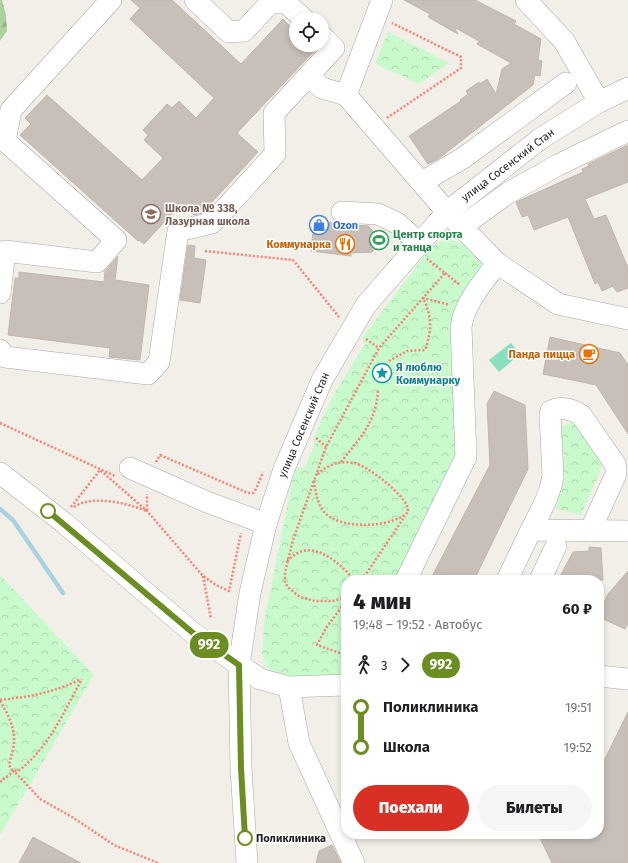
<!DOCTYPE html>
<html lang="ru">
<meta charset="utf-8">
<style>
body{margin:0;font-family:"Fira Sans",sans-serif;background:#f6f6f6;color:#202124;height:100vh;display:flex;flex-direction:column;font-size:15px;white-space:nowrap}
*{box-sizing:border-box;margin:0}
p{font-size:13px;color:#757577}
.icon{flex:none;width:22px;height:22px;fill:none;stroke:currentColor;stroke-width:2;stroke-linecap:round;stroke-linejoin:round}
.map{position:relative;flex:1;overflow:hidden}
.sheet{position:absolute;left:341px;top:575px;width:263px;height:264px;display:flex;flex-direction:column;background:#fff;border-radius:16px;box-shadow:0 2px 6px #0003}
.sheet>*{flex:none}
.badge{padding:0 8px;border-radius:13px;font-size:14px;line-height:26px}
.controls{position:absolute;left:289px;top:12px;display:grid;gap:8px}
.controls a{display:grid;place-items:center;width:40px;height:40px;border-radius:50%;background:#fff;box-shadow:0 2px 6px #0003;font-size:20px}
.map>.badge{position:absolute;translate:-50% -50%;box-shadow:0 0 0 2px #fff}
.legs{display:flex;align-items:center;gap:6px;height:44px;padding:0 12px;font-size:13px}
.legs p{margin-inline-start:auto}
.head{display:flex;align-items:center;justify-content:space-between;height:68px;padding:0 12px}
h1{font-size:22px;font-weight:800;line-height:30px}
.button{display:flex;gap:8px;margin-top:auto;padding:8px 12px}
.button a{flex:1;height:46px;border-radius:24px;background:#d93025;color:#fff;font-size:16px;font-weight:800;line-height:46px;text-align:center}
.button a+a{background:#f6f6f6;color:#202124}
ul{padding:0 12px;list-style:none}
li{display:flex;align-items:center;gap:14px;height:40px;font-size:15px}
li i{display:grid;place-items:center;width:6px;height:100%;margin:0 5px;background:currentColor}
li i::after{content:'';width:10px;height:10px;margin:-5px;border:3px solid;border-radius:50%;background:#fff}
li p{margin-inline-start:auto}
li:first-child i{background:linear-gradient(#0000 50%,currentColor 0)}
li:last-child i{background:linear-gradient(currentColor 50%,#0000 0)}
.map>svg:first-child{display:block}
.forest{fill:url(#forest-firs)}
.park{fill:url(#park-crowns)}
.pitch{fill:#88e0be}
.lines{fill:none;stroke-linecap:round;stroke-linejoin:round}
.stream{stroke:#aad3df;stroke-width:4.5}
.building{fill:#c7bfb8;stroke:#c4b6ab}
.minor-casing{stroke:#a9a9a9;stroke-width:22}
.path{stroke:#fa8072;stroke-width:2.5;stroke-dasharray:2 2;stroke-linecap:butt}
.minor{stroke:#fff;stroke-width:21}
.line-1-casing{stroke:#fff;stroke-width:9}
.line-1{stroke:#6b8e23;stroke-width:6}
.stop-1-dot{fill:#fff;stroke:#6b8e23;stroke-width:2}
.labels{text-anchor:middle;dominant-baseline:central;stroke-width:3;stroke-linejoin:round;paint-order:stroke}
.street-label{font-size:11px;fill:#222;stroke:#fff}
.education-label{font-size:11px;font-weight:bold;fill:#785e54;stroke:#fff;text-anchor:start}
.shop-label{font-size:11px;font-weight:bold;fill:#366cbe;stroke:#fff;text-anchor:start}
.leisure-label{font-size:11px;font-weight:bold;fill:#27864d;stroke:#fff;text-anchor:start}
.food-label{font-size:11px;font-weight:bold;fill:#c56008;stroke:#fff;text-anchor:end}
.culture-label{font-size:11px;font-weight:bold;fill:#0d838f;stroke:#fff;text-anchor:start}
.stop-label{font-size:11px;font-weight:bold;fill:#222;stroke:#fff;text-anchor:start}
</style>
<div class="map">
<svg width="628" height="863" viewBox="0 0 628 863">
<defs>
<pattern id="forest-firs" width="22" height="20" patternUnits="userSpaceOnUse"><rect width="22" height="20" fill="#add19e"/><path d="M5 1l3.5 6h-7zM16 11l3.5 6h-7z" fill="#95b388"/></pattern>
<pattern id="park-crowns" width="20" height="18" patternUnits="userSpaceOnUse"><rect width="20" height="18" fill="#c8facc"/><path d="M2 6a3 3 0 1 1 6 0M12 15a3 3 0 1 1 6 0" fill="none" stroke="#acd6af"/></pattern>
</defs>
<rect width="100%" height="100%" fill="#f2efe9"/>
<path class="forest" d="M 0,0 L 2,0 L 6,15 L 7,31 L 0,41 Z"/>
<g class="park">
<path d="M 388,32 L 449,63 L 419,84 L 375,64 Z"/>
<path d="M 446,240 L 454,240 L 468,246 L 483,262 L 485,271 L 457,307 L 459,464 L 398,580 L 346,580 L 346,680 L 283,681 L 273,675 L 266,665 L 262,654 L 264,622 L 295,468 L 305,467 L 315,443 L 313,439 L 335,392 L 365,344 L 362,338 L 429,250 L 437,243 Z"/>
<path d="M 574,422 L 604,462 L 581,515 L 556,509 L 565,477 L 556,428 Z"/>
<path d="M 0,575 L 94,675 L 0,835 Z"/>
</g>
<path class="pitch" d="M 511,343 L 520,354 L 499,372 L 489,360 Z"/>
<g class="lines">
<path class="stream" d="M 0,509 L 13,520 L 63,593"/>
</g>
<g class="building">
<path d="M 131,0 L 172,0 L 241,64 L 283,19 L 296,32 L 296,45 L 314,45 L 317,48 L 237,133 L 258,152 L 202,213 L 194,215 L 182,203 L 144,244 L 139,240 L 138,241 L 20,135 L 31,124 L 25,118 L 47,95 L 142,180 L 163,158 L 144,140 L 148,135 L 143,130 L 167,104 L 172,108 L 179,101 L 196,118 L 214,98 L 130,19 L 140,8 Z"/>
<path d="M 404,0 L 475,0 L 516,21 L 514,24 L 541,39 L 538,60 L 542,61 L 540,76 L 535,75 L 533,85 L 438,159 L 428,164 L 409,136 L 461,101 L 460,100 L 468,94 L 466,91 L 479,82 L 480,84 L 487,79 L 496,94 L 502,69 L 511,63 L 477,44 L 479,41 L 454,27 L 458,34 L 428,17 L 430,14 Z"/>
<path d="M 628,145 L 628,182 L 585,199 L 594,219 L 606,215 L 628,268 L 628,288 L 617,292 L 613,286 L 602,291 L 598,282 L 595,284 L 568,217 L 534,230 L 528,215 L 522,217 L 516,202 L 583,172 L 582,169 L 589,166 L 588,164 Z"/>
<path d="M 314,221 L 368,226 L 382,240 L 372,252 L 351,253 L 351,256 L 311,251 Z"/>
<path d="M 188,245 L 195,246 L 194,258 L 206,260 L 200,303 L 180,300 Z"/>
<path d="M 118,256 L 115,280 L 149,285 L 140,360 L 109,357 L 110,348 L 8,335 L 15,278 L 19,278 L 19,272 L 104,282 L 105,271 Z"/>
<path d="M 550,337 L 620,353 L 628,365 L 628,434 L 596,385 L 543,374 Z"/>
<path d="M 494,391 L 525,405 L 528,469 L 474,580 L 430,580 L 490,465 L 487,404 Z"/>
<path d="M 589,547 L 601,548 L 603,580 L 558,580 L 573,552 L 589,551 Z"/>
<path d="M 628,571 L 628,623 L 625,629 L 599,617 L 599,614 L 608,594 Z"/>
<path d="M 628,712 L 628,863 L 552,863 L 538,834 L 599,834 L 599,771 Z"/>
<path d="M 33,837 L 81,863 L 19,863 Z"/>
<path d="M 332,845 L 341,863 L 316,863 L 319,851 Z"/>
</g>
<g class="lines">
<g class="minor-casing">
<g id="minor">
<path d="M 195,0 L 229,32 L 244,31 L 270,3 L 286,3 L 304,19"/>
<path d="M 382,0 L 346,95 L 447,212 L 497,263 L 558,304 L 628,319"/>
<path d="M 526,0 L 564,41 L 599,102"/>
<path d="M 308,76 L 322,88 L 346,95"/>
<path d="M 422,182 L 463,158 L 566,83"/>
<path d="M 342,212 L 378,214 L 397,223 L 419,243"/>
<path d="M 461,227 L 508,193 L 558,165 L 628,131"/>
<path d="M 0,293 L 5,251 L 97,262 L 116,240 L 5,141 L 11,110 L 111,0"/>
<path d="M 0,350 L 5,357 L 148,374 L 159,362 L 178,231 L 212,223 L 275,154 L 274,113 L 334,48 L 322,36"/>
<path d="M 130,468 L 207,502 L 266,524"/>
<path d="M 0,473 L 63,522 L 193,633 L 260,679 L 289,687 L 346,685"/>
<path d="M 531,530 C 540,512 550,496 553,476 L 550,415 L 551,411 C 560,406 572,409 581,415 L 615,464 L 616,469 L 616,474 L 590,531"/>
<path d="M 406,580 L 466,457 L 461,327 C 464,303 483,283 497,263"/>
<path d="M 507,580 L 531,530 L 628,531"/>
<path d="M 540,580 L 556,546"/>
<path d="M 599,676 L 628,679"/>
<path d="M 289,687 L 299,743 L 354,863"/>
<path d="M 247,863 L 241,768 L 239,665 L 250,593 L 266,524 L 284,469 L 322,380 L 366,305 L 447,212 L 540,139 L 599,102 L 628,88"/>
</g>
</g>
<g class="path">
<path d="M 387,118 L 461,68 L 461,57 L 392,23"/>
<path d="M 205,251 L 293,260 L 339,317"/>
<path d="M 445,273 L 460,285"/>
<path d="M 366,339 L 379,348"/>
<path d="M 389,361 L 407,351 L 425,350 C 432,332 432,315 423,298 L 450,305"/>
<path d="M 0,423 L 115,476"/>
<path d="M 316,438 L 326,447"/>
<path d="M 156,462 L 160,455 L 248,493 L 253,493 L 256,489 L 263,472"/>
<path d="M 341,462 C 360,438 377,421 378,389"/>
<path d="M 314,481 C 316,493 317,504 325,513 C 341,530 392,528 408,512 C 408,510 408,507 407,506 C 402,493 368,466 354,463 C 341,460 326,465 317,475"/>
<path d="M 71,507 L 100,470 L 147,511 L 203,576 L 216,585 L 229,591 L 241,533"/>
<path d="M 74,507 C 77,505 81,503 85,502 C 106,498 128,504 147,511 L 147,494"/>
<path d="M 287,561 C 292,557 297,552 303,551 C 321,546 344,567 354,580"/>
<path d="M 203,576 L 211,619"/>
<path d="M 362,580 L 405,516"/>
<path d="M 346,597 L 333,601 L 315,601 L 300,597 L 289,588 L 285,583 L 285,572 L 293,540 L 326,447 L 379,348 L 445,273 L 427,259"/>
<path d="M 340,653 L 317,645 L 326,628 L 346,601"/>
<path d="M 0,700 C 30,697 55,692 81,679"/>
<path d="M 0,701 C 9,716 17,731 13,749 C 12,755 10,760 9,765 L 12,770 L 18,771 C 49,748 64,711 82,679"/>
<path d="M 0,782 L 14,771 L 40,799 L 72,817 L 114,845 L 158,863"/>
</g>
<use href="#minor" class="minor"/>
</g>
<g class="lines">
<g class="line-1-casing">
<path id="line-1" d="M 48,511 L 193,633 L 239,665 L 241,768 L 245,838"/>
</g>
<use href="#line-1" class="line-1"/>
</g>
<defs>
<g id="school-ring" transform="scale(1)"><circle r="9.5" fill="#fff" stroke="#8d6e63" stroke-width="1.5"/><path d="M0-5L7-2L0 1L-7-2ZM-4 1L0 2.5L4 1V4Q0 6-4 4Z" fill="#8d6e63"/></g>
<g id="shop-ring" transform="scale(1)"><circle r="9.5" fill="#fff" stroke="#3f7fe0" stroke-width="1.5"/><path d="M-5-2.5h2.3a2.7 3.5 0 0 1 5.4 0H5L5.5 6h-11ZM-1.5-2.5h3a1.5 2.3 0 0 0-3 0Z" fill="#3f7fe0"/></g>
<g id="stadium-ring" transform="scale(1)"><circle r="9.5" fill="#fff" stroke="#2e9e5b" stroke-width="1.5"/><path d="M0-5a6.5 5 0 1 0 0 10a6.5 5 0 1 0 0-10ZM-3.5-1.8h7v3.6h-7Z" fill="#2e9e5b"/></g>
<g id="restaurant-ring" transform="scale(1)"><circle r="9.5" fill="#fff" stroke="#e8710a" stroke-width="1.5"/><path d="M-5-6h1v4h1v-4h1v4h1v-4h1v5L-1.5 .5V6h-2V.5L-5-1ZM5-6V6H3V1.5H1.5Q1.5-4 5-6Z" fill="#e8710a"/></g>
<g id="cafe-ring" transform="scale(1)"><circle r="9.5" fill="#fff" stroke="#e8710a" stroke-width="1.5"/><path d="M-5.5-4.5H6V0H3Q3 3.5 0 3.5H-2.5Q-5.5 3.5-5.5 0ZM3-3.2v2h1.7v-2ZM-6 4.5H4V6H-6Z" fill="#e8710a"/></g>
<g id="sight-ring" transform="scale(1)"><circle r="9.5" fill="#fff" stroke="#0f9aa8" stroke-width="1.5"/><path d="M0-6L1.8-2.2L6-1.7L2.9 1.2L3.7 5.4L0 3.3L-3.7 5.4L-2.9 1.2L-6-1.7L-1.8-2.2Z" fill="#0f9aa8"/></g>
</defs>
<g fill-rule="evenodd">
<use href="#school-ring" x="151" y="214"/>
<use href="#shop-ring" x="319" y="225"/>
<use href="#stadium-ring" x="379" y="240"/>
<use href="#restaurant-ring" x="345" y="244"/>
<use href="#cafe-ring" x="589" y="354"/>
<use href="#sight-ring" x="382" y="373"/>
</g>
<g class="stop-1-dot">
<circle cx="48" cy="511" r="7"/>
<circle cx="245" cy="838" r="7"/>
</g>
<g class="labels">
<g class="street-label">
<text transform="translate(508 165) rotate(-37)">улица Сосенский Стан</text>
<text transform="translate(304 425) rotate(-67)">улица Сосенский Стан</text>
</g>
<g class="education-label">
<text x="165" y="208">Школа № 338,<tspan x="165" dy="13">Лазурная школа</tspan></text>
</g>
<g class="shop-label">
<text x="333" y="225">Ozon</text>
</g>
<g class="leisure-label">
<text x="393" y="234">Центр спорта<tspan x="393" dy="13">и танца</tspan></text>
</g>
<g class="food-label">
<text x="331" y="244">Коммунарка</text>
<text x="575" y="354">Панда пицца</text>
</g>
<g class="culture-label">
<text x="396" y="367">Я люблю<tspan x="396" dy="13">Коммунарку</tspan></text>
</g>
<g class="stop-label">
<text x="256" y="838">Поликлиника</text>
</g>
</g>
</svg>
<div class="controls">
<a><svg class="icon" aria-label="locate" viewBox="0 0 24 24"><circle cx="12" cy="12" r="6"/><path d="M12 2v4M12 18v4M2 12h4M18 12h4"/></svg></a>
</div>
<b class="badge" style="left:209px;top:645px;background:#6b8e23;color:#fff">992</b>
<section class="sheet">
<div class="head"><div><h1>4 мин</h1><p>19:48 – 19:52 · Автобус</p></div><b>60 ₽</b></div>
<div class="legs"><svg class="icon" aria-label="walk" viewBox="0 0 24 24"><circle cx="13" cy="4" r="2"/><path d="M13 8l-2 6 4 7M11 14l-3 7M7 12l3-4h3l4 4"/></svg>3<svg class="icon" aria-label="forward" viewBox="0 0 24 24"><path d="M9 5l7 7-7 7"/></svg><b class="badge" style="background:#6b8e23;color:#fff">992</b></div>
<ul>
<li><i style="color:#6b8e23"></i><b>Поликлиника</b><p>19:51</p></li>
<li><i style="color:#6b8e23"></i><b>Школа</b><p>19:52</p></li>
</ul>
<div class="button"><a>Поехали</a><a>Билеты</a></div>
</section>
</div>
